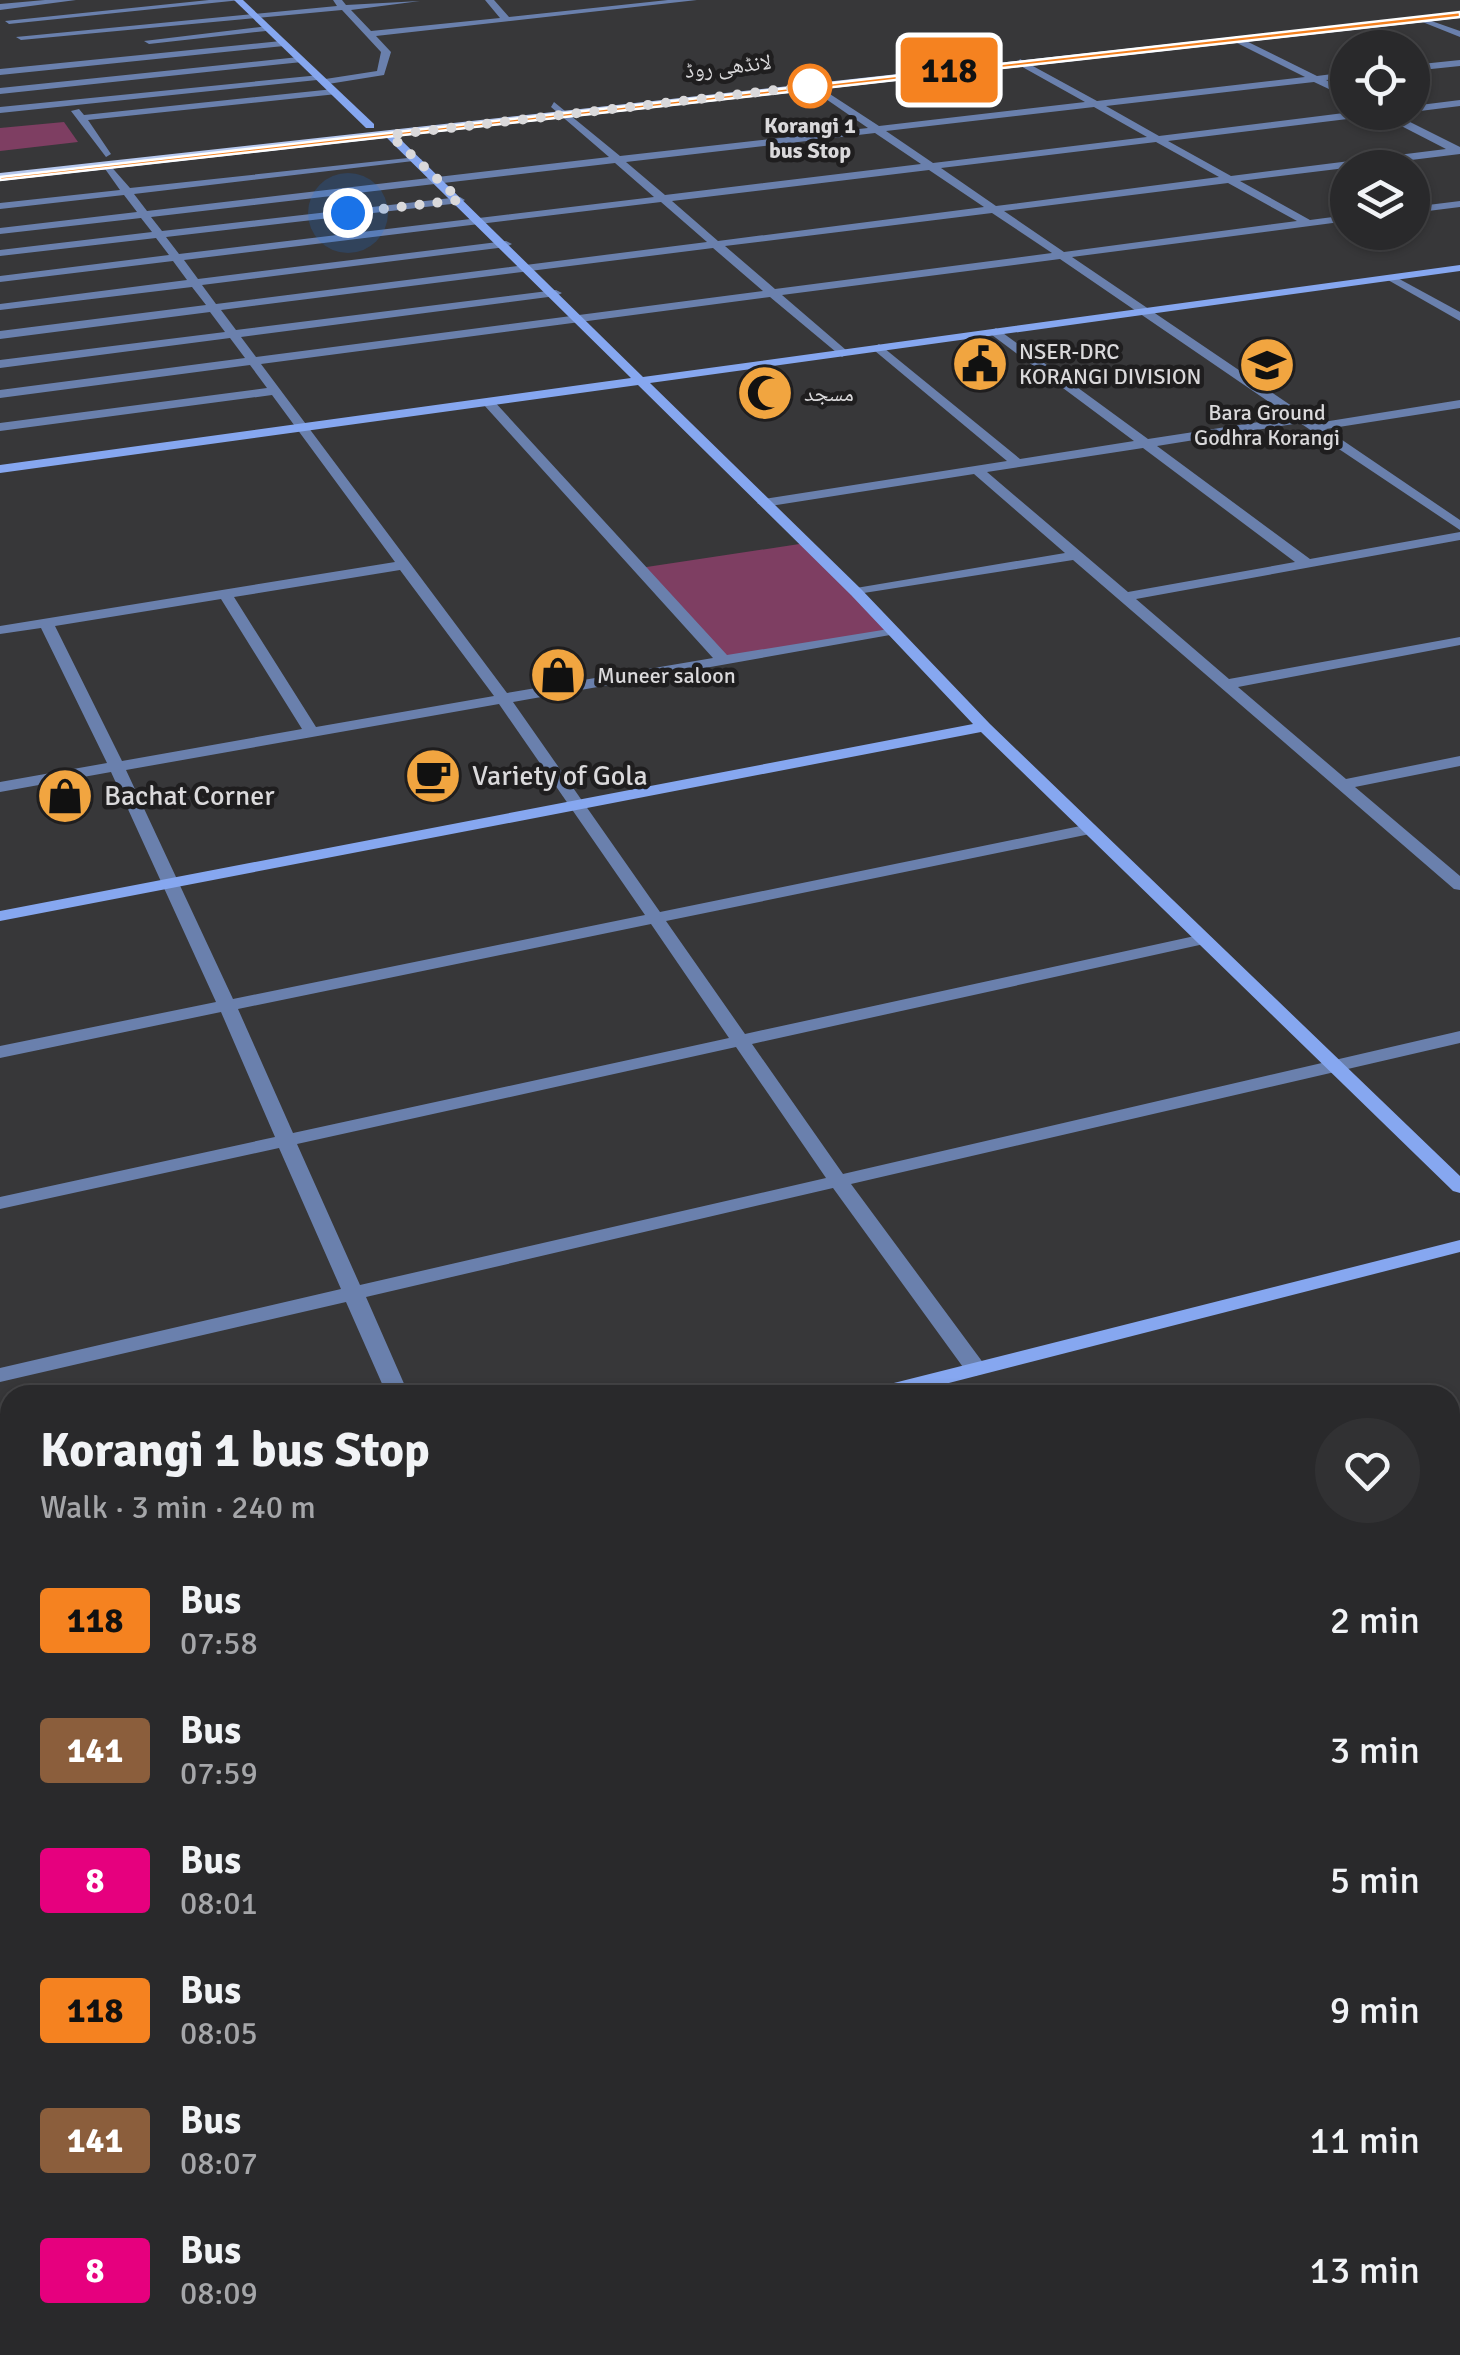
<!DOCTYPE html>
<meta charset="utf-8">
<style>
body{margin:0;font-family:Signika,"Noto Naskh Arabic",sans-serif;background:#313133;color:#f1f3f6;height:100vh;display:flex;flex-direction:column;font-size:38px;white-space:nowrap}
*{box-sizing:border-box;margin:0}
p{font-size:32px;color:#a5a6a9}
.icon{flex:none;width:55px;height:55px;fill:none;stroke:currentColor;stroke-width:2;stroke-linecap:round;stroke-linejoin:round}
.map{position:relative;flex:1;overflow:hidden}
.drawer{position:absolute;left:0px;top:1385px;width:1460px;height:970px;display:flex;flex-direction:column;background:#29292b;border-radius:30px 30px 0 0;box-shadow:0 2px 8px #0004,0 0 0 2px #454547}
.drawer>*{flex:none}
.badge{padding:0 20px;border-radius:8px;font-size:35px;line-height:65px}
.tools{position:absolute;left:1330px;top:30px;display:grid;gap:20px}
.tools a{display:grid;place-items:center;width:100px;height:100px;border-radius:50%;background:#29292b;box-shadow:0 2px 8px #0004,0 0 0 2px #454547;font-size:50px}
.you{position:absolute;width:50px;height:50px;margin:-25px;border:8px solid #fff;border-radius:50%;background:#1a73e8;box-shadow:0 0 0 15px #1a73e833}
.map>.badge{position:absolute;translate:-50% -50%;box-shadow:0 0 0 5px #fff}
.round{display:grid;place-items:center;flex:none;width:105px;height:105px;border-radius:52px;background:#313133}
.head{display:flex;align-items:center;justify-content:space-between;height:170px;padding:0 40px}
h1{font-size:48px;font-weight:700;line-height:75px}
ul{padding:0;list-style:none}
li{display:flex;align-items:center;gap:30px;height:130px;padding:0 40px}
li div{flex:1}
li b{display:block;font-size:38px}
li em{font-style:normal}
li .badge{min-width:110px;font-weight:700;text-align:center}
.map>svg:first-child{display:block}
.green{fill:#7e3e62}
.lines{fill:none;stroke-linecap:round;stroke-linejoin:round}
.street{fill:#6a80ad;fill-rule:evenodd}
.secondary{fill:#86a7f0;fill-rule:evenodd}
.primary{fill:#b6c8ee;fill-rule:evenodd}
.line{fill:#f58220;stroke:#fff;stroke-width:2.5}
.walk{stroke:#dad9db;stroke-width:10;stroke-dasharray:0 18}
.stop-dot{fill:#fff;stroke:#f58220;stroke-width:5}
.labels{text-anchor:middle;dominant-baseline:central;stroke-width:9;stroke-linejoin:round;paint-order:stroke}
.far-street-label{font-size:22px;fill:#dad9db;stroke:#1f1e1f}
.far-stop-label{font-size:22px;font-weight:bold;fill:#dad9db;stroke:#1f1e1f}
.far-poi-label{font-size:22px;fill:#dad9db;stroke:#1f1e1f;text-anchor:start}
.poi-label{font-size:28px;fill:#dad9db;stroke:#1f1e1f;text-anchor:start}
</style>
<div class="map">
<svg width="1460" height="2355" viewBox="0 0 1460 2355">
<rect width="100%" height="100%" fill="#373739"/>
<g class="green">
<path d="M 64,122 L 78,142 L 0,151 L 0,128 Z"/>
<path d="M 806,543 L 890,631 L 722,659 L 640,568 Z"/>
</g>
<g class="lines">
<g class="street">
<path d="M 45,0 L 76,0 L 0,10 L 0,4 Z"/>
<path d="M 209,0 L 241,0 L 9,24 L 5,21 Z"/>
<path d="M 333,0 L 342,0 L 346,5 L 420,1 L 351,10 L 371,31 L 500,18 L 485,0 L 494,0 L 509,17 L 668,0 L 697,0 L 376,36 L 391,52 L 384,75 L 322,85 L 319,80 L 377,71 L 381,52 L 342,10 L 21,40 L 16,37 L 337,6 Z"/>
<path d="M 1420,17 L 1460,31 L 1460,37 L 1420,21 Z"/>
<path d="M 269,26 L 266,31 L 149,44 L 144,41 Z"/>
<path d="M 1236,36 L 1317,76 L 1348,72 L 1348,78 L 1326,80 L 1348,91 L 1348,98 L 1314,82 L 1106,106 L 1159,136 L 1352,112 L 1390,112 L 1460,147 L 1460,154 L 1240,181 L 1310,220 L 1348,215 L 1348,221 L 1072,257 L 1317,423 L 1460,400 L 1460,408 L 1326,429 L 1460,520 L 1460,530 L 1300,423 L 1157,446 L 1310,559 L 1460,532 L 1460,540 L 1136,599 L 1229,679 L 1460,637 L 1460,645 L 1238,687 L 1346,779 L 1460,756 L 1460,766 L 1355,787 L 1460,876 L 1460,890 L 1454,889 L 1073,560 L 851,595 L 851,589 L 856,588 L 1065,553 L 974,474 L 764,507 L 757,503 L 764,499 L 1007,461 L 875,351 L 873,348 L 879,344 L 1020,459 L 1134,441 L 992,335 L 990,332 L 996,328 L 1148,439 L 1291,417 L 1060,259 L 782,295 L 846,350 L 848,353 L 842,357 L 770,297 L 261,364 L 507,693 L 713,658 L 484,405 L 482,402 L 488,398 L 492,399 L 727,655 L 895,628 L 895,634 L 890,635 L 513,702 L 660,912 L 1090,824 L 1098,829 L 1090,834 L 666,921 L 745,1034 L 1204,934 L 1213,939 L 1204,944 L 752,1044 L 843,1174 L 1460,1031 L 1460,1043 L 851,1184 L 984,1364 L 987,1369 L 976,1376 L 968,1374 L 833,1188 L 366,1297 L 409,1395 L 387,1395 L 346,1302 L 0,1382 L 0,1368 L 341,1289 L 279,1148 L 0,1209 L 0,1197 L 275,1137 L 221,1012 L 0,1058 L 0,1046 L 216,1002 L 111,772 L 0,792 L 0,782 L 107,763 L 41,628 L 0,634 L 0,626 L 395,562 L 272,395 L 0,431 L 0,423 L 267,388 L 250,365 L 0,398 L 0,390 L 245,358 L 230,338 L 0,368 L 0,360 L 225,332 L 210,312 L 0,339 L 0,331 L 206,305 L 192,287 L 0,310 L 0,304 L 187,280 L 173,261 L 0,282 L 0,276 L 169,255 L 156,238 L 0,256 L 0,250 L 152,232 L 141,218 L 0,234 L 0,228 L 137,212 L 124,195 L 0,209 L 0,203 L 120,190 L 103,166 L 108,163 L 130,188 L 417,157 L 422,160 L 134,194 L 147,211 L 609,157 L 551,107 L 554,102 L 620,156 L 868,128 L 810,88 L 813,83 L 879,126 L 1085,102 L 1017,64 L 1020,59 L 1097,101 L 1305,77 L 1233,41 ZM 1094,107 L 1147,137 L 933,163 L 886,131 ZM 1380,115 L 1446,149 L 1231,176 L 1168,141 ZM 875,133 L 921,164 L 665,195 L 626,162 ZM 1156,142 L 1219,177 L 996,206 L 941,168 ZM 615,163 L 654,197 L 179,254 L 166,237 L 460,203 L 465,200 L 460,197 L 162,231 L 151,217 ZM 929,170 L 984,207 L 718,241 L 672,201 ZM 1228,183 L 1297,221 L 1064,252 L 1004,211 ZM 661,202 L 707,242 L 216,304 L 202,285 L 506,247 L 512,244 L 506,241 L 198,279 L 184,260 ZM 992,213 L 1052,253 L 775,289 L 725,246 ZM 713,248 L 763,291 L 256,357 L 241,337 L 556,296 L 562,293 L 556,290 L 236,330 L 221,310 ZM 1143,448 L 1295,562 L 1128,592 L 987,472 ZM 400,570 L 494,696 L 316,727 L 234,597 ZM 221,599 L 302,729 L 122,761 L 55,626 ZM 499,704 L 645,915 L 233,999 L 126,770 ZM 651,924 L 729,1038 L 293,1133 L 238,1009 ZM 736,1047 L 826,1178 L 360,1285 L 297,1144 Z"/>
<path d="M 281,41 L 284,46 L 0,75 L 0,69 Z"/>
<path d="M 299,57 L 302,62 L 0,94 L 0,88 Z"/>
<path d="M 1460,60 L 1460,66 L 1412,71 L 1412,65 Z"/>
<path d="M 320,75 L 317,80 L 0,113 L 0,107 Z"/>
<path d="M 334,89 L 337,94 L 88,120 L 111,154 L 106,157 L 71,111 L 79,109 L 84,115 Z"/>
<path d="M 1460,100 L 1460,106 L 1412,112 L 1412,106 Z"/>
<path d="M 1460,201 L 1460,207 L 1412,213 L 1412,207 Z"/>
<path d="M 1392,275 L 1460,312 L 1460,321 L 1388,280 L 1386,278 Z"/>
<path d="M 0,2312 L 10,2316 L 10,2345 L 20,2345 L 22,2355 L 0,2355 Z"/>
<path d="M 156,2345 L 213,2345 L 208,2355 L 151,2355 Z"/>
<path d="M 409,2345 L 441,2345 L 445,2355 L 413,2355 Z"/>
<path d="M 825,2345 L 857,2345 L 862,2355 L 830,2355 Z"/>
</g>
<g class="secondary">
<path d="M 234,0 L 243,0 L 374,124 L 374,128 L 366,128 Z"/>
<path d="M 386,133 L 394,133 L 643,377 L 1460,265 L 1460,271 L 650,383 L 861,589 L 990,724 L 1460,1176 L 1460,1193 L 1453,1191 L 981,732 L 0,921 L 0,911 L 973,724 L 851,595 L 638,385 L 0,473 L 0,465 L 631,378 L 386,137 Z"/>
<path d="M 1460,1240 L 1460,1252 L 902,1395 L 863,1395 L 874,1388 Z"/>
<path d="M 10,1606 L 10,1624 L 0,1626 L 0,1608 Z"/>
<path d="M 1336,2345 L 1369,2345 L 1374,2355 L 1341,2355 Z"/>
</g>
<path class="primary" d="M 1460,12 L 1460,18 L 0,181 L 0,173 Z"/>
</g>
<path class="line" d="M 1460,12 L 1460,17 L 0,180 L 0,177 Z"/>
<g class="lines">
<path class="walk" d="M 348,213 L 460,200 L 390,135 L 810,86"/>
</g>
<defs>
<g id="civic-disc" transform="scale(2.875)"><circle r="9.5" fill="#f1a540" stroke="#1f1e1f"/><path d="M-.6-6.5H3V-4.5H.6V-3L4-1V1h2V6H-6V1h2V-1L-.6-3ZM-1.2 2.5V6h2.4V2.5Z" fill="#111"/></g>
<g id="school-disc" transform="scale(2.875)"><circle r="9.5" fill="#f1a540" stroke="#1f1e1f"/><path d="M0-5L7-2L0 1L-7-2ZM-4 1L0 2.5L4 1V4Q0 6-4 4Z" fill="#111"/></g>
<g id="mosque-disc" transform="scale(2.875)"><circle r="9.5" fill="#f1a540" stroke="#1f1e1f"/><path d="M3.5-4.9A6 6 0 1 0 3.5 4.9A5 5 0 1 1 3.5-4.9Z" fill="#111"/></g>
<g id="shop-disc" transform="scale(2.875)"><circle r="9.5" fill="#f1a540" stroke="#1f1e1f"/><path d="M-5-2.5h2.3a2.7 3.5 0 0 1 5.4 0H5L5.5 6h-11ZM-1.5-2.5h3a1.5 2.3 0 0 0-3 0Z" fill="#111"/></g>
<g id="cafe-disc" transform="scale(2.875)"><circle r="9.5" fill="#f1a540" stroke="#1f1e1f"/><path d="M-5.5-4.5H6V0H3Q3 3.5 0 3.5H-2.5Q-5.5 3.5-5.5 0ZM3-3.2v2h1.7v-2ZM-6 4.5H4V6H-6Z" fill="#111"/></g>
</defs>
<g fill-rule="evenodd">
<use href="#civic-disc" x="980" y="364"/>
<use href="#school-disc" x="1267" y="365"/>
<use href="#mosque-disc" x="765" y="393"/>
<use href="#shop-disc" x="558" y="675"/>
<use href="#cafe-disc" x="433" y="776"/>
<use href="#shop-disc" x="65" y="796"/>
</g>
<circle class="stop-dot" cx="810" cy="86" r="20"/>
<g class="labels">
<g class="far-street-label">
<text transform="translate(728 66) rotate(-6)">لانڈھی روڈ</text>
</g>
<g class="far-stop-label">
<text x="810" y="125">Korangi 1<tspan x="810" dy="25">bus Stop</tspan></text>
</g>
<g class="far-poi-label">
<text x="1019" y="351">NSER-DRC<tspan x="1019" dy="25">KORANGI DIVISION</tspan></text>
<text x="804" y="393">مسجد</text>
<text x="1267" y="412" text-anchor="middle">Bara Ground<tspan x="1267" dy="25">Godhra Korangi</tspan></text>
<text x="597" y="675">Muneer saloon</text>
</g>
<g class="poi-label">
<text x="472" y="776">Variety of Gola</text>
<text x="104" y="796">Bachat Corner</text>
</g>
</g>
</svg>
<div class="tools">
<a><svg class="icon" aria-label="locate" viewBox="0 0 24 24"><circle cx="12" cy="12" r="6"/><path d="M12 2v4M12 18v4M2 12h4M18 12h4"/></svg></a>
<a><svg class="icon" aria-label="layers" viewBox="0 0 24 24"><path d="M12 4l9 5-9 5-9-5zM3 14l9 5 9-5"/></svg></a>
</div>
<div class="you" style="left:348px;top:213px"></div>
<b class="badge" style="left:949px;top:70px;background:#f58220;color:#111">118</b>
<section class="drawer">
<div class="head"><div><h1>Korangi 1 bus Stop</h1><p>Walk · 3 min · 240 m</p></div><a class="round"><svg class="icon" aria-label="heart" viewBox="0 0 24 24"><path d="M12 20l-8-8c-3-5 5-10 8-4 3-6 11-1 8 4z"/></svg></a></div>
<ul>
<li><span class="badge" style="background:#f58220;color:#111">118</span><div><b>Bus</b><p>07:58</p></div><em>2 min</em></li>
<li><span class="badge" style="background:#8b5e3c;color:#fff">141</span><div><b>Bus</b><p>07:59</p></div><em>3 min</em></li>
<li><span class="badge" style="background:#e6007e;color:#fff">8</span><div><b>Bus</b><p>08:01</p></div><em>5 min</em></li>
<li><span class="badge" style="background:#f58220;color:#111">118</span><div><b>Bus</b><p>08:05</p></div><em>9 min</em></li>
<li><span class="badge" style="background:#8b5e3c;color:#fff">141</span><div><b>Bus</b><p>08:07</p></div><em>11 min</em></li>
<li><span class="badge" style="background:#e6007e;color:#fff">8</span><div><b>Bus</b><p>08:09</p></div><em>13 min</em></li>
</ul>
</section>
</div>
